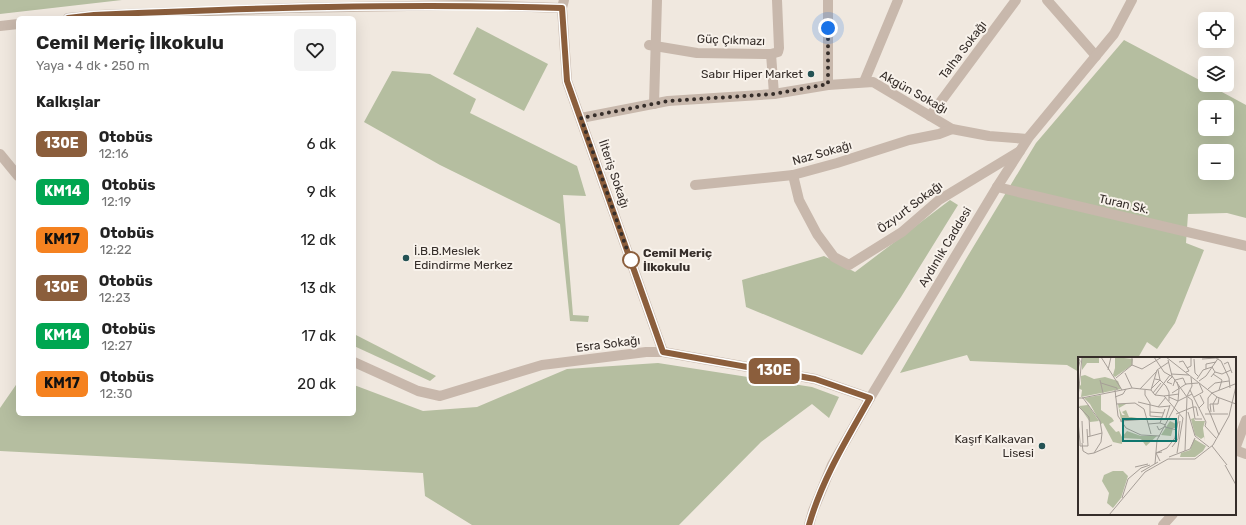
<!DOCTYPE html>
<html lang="tr">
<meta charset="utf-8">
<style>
body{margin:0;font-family:Rubik,sans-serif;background:#f2f2f2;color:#222;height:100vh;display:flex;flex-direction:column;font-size:15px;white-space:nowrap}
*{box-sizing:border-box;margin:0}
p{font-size:13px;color:#767676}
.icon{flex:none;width:22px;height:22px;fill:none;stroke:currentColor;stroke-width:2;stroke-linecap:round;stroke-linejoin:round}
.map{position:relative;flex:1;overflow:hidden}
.drawer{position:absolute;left:16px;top:16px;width:340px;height:400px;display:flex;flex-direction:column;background:#fff;border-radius:6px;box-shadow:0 4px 16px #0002}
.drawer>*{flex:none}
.badge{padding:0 8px;border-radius:6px;font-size:14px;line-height:26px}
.fabs{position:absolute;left:1198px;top:12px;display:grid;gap:8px}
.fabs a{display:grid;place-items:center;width:36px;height:36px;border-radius:6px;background:#fff;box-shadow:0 4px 16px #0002;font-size:20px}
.you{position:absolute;width:20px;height:20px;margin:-10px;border:3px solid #fff;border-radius:50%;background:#1a73e8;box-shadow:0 0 0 6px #1a73e833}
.map>.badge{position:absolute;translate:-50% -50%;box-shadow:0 0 0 2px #fff}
h2{padding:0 20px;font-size:15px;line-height:36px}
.round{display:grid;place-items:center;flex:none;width:42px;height:42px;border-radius:6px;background:#f2f2f2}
.overview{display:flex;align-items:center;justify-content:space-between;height:68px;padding:0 20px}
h1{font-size:19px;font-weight:700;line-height:30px}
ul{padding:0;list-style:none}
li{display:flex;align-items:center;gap:12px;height:48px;padding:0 20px}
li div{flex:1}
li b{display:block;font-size:15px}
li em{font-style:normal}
li .badge{min-width:44px;font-weight:700;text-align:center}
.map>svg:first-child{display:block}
.green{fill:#b5bea0;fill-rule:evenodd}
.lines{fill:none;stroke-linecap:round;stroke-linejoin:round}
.minor{stroke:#c8b8ac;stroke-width:10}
.tertiary{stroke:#c8b8ac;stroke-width:10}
.line-casing{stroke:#fff;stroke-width:9}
.line{stroke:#8b5e3c;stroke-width:6}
.walk{stroke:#362e2a;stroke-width:4;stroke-dasharray:0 7.2}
.poi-dot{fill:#245254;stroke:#f8f2eb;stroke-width:1.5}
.stop-dot{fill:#fff;stroke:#8b5e3c;stroke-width:2}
.labels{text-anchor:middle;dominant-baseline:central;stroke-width:4;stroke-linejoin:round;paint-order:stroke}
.street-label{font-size:12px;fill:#362e2a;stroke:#f8f2eb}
.poi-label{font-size:12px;fill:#362e2a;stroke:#f8f2eb;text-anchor:end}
.stop-label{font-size:12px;font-weight:bold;fill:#362e2a;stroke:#f8f2eb;text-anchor:start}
.inset-road{fill:none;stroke:#a69e97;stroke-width:1}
.view{fill:#0f766e;fill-opacity:0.15;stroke:#0f766e;stroke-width:2}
.inset-edge{fill:none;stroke:#362e2a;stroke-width:2}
</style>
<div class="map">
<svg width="1246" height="525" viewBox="0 0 1246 525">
<rect width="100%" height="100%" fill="#f0e8df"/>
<g class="green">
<path d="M 0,0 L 122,0 L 0,14 Z"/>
<path d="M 477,27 L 548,64 L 524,111 L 453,74 Z"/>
<path d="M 1124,40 L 1205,83 L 1205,85 L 1209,85 L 1246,105 L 1246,218 L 1227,213 L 1188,214 L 1186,243 L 1204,250 L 1175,323 L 1157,349 L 1147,342 L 1138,358 L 1079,358 L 1079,372 L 1067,365 L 970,361 L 967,355 L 900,373 L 966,259 L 1036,143 ZM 1205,107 L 1227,107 L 1227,129 L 1205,129 ZM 1205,151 L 1227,151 L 1227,173 L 1205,173 Z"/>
<path d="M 392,71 L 430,74 L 476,99 L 470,113 L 577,166 L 586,196 L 563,195 L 573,315 L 589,316 L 588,322 L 570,321 L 560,224 L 440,165 L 364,122 Z"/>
<path d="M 950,200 L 958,205 L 901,297 L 862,355 L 746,307 L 742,280 L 824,256 L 855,272 Z"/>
<path d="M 354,334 L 436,376 L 430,381 L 354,346 Z"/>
<path d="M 658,363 L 812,387 L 839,397 L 829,418 L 812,404 L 761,442 L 679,525 L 472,525 L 425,496 L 423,473 L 0,451 L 0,408 L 18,382 L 18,414 L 354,414 L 354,385 L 423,411 L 477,407 L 567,369 Z"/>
</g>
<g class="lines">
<g class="minor">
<path d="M 564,0 L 562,8 L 567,81 L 663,352"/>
<path d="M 828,0 L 828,85"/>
<path d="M 1047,0 L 1096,56"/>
<path d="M 68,18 L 99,15 L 289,8 L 467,5 L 562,8"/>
<path d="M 0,26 L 18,24"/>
<path d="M 649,45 L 697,53 L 771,54 L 774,94"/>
<path d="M 771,54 L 778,52 L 779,48 L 777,0"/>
<path d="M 864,82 L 898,0"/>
<path d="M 654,104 L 657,0"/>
<path d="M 930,116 L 1016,0"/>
<path d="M 581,118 L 668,101 L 774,94 L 828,85 L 873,82 L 952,129 L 989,136 L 1027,139"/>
<path d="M 0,154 L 18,176"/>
<path d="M 793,175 L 799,200 L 817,234 L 834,257 L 849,265 L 902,232 L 939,200 L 1020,151"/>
<path d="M 695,185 L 793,175 L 837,163 L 909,140 L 939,134 L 952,129"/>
<path d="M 997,187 L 1246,246"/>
<path d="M 354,362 L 418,391 L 440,396 L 542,365 L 646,352 L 663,352 L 815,379 L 870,398"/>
<path d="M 1235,449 L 1246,420"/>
<path d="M 1235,450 L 1246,454"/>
<path d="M 1163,525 L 1173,514"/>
</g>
<path class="tertiary" d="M 809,525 L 813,511 L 832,465 L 870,398 L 997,187 L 1029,137 L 1114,34 L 1132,0"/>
</g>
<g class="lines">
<g class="line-casing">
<path id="line" d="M 68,18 L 94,15 C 250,8 406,3 562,8 L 567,81 L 663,352 L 815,379 L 870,398 C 847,439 822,479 809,525"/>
</g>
<use href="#line" class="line"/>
<path class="walk" d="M 631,260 L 632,264 L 581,118 L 668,101 L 774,94 L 828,84 L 828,28"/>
</g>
<g class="poi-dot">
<circle cx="811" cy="74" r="4"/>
<circle cx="406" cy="258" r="4"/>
<circle cx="1042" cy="446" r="4"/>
</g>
<circle class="stop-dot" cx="631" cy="260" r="8"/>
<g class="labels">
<g class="street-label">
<text transform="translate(731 40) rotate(2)">Güç Çıkmazı</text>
<text transform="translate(963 50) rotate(-53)">Talha Sokağı</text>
<text transform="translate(914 92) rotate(29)">Akgün Sokağı</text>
<text transform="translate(822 153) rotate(-16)">Naz Sokağı</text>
<text transform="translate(614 174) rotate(71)">İlteriş Sokağı</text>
<text transform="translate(1124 204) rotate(13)">Turan Sk.</text>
<text transform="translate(910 207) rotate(-37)">Özyurt Sokağı</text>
<text transform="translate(945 247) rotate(-59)">Aydınlık Caddesi</text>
<text transform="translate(608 344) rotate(-7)">Esra Sokağı</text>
</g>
<g class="poi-label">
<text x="803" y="74">Sabır Hiper Market</text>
<text x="414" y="251" text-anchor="start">İ.B.B.Meslek<tspan x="414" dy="14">Edindirme Merkez</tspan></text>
<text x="1034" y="439">Kaşıf Kalkavan<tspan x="1034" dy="14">Lisesi</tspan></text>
</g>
<g class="stop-label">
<text x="643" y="253">Cemil Meriç<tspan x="643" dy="14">İlkokulu</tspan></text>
</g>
</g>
<g transform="translate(1078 357)">
<rect width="158" height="158" fill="#f0e8df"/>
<path d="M 4,0 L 21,0 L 21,6 L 9,6 L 4,13 ZM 37,0 L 55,2 L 54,8 L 37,20 L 35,18 L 37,11 ZM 7,18 L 16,22 L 27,20 L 40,24 L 43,32 L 3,40 L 4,33 L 0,31 L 1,26 L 3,29 L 3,19 ZM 23,38 L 23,53 L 34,61 L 36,64 L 31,67 L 38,75 L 41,74 L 44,80 L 49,74 L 63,79 L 79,79 L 68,89 L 63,82 L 44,81 L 44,87 L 35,85 L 25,66 L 23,67 L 12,47 L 6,41 ZM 40,47 L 48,47 L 41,51 L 44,58 L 47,58 L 44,55 L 48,53 L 51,60 L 59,60 L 43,63 ZM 10,48 L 21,64 L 12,65 L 1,49 ZM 116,61 L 117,64 L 127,64 L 125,71 L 127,85 L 126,80 L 123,82 L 117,78 L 113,62 ZM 92,64 L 98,67 L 101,64 L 99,71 L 95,71 L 93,79 L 83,78 ZM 116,82 L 128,89 L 125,94 L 117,100 L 102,100 L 103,96 L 112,93 ZM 35,114 L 45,114 L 50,119 L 43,141 L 35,151 L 29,146 L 31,136 L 24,124 L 26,118 Z" fill="#b5bea0"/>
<path class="inset-road" d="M 23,0 L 44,33M 76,0 L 86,15 L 95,20M 88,0 L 139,40 L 158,47M 116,2 L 117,16 L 120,19M 124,2 L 138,1 L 143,4 L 151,21 L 152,31M 90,3 L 94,19 L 109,40 L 107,94M 101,5 L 105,4 L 111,14 L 108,15M 146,7 L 150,5 L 154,16M 54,8 L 64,12 L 84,0M 109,11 L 113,9 L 113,0M 0,12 L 2,4 L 0,0M 128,12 L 128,7 L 138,5M 30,13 L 33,0M 137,15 L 144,17 L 153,13M 47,16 L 54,31M 93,17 L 111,18M 135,17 L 144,23 L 141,33M 38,21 L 54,8 L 54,0M 77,22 L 82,23 L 88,29 L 91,35 L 91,44M 119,22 L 125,13 L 134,10 L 137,15 L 133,20M 22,23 L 25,36M 121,24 L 128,19 L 141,0M 23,26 L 39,31 L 39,33M 94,27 L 89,25 L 94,20M 95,29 L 97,23 L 105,21 L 108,28M 74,31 L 82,23 L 80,13M 62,32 L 79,14M 130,32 L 137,26 L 151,24M 37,33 L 40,59 L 48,71 L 63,78 L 82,79M 67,33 L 67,38 L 72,46M 73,33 L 79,13 L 91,5M 112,33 L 128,65 L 127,69 L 138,81M 75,36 L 83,26M 94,36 L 108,27 L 120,26M 134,36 L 130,41 L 130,51 L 141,78M 134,36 L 157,27M 77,38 L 92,18M 86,39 L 101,37M 109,39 L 114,29 L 113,20M 37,40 L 45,37 L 48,32M 91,40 L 100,44 L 114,37M 110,40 L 114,43 L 117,62 L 124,62M 116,40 L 125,35 L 121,26M 0,41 L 5,41 L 22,64 L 24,76 L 23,85 L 16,96 L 10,97 L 5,94 L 4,86M 0,41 L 4,0M 4,41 L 54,31 L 73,33 L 77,38 L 86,39 L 105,61 L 99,96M 60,45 L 81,50 L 92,49M 72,46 L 72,59 L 84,60M 38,47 L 57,46 L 66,52 L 73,77M 0,49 L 11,60 L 12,79M 80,50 L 88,40M 115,50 L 118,50 L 120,59M 121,51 L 126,46 L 122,38M 72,55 L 86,56M 110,55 L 117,79M 133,55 L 132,47 L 140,47 L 141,41M 136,55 L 135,47 L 139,40M 98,57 L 115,50M 127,57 L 150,57M 88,61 L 92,48M 0,64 L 2,85M 4,64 L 5,86M 42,64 L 69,62M 82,66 L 87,52M 70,67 L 82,66 L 88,68M 79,69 L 81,73 L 88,69M 87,70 L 99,73M 117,79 L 131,90M 9,80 L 24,76M 2,85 L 2,89 L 10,89 L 9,72M 134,89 L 149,108M 94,90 L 100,82 L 102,64M 16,96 L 34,88M 78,96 L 89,91 L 97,81 L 101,58M 91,100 L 112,92 L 117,81M 82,104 L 78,96 L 84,95M 77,107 L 79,83 L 100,44 L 101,32 L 99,25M 147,108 L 158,128M 57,110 L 70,107M 63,115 L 80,105M 44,141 L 50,122 L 63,111 L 72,108M 31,158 L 67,115 L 90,102 L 117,102 L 135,88 L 151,59 L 158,29"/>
<path class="view" d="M 45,62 L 98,62 L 98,84 L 45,84 Z"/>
<rect width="158" height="158" class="inset-edge"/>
</g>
</svg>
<div class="fabs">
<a><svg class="icon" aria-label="locate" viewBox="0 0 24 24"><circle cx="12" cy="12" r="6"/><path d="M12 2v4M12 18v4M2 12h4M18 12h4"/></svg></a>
<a><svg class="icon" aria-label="layers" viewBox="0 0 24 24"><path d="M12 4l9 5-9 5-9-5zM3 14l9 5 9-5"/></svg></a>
<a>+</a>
<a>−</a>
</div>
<div class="you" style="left:828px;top:28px"></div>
<b class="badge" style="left:774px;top:371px;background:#8b5e3c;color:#fff">130E</b>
<section class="drawer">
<div class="overview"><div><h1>Cemil Meriç İlkokulu</h1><p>Yaya · 4 dk · 250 m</p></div><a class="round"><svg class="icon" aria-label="heart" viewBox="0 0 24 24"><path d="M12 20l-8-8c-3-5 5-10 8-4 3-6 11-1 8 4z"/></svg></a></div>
<h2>Kalkışlar</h2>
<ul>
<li><span class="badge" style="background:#8b5e3c;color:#fff">130E</span><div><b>Otobüs</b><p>12:16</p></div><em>6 dk</em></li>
<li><span class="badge" style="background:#00a651;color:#fff">KM14</span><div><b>Otobüs</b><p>12:19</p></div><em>9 dk</em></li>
<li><span class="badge" style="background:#f58220;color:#111">KM17</span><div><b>Otobüs</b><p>12:22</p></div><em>12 dk</em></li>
<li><span class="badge" style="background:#8b5e3c;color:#fff">130E</span><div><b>Otobüs</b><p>12:23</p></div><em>13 dk</em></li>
<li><span class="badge" style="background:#00a651;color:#fff">KM14</span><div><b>Otobüs</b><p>12:27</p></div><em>17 dk</em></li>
<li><span class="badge" style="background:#f58220;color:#111">KM17</span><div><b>Otobüs</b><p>12:30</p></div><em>20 dk</em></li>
</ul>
</section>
</div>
